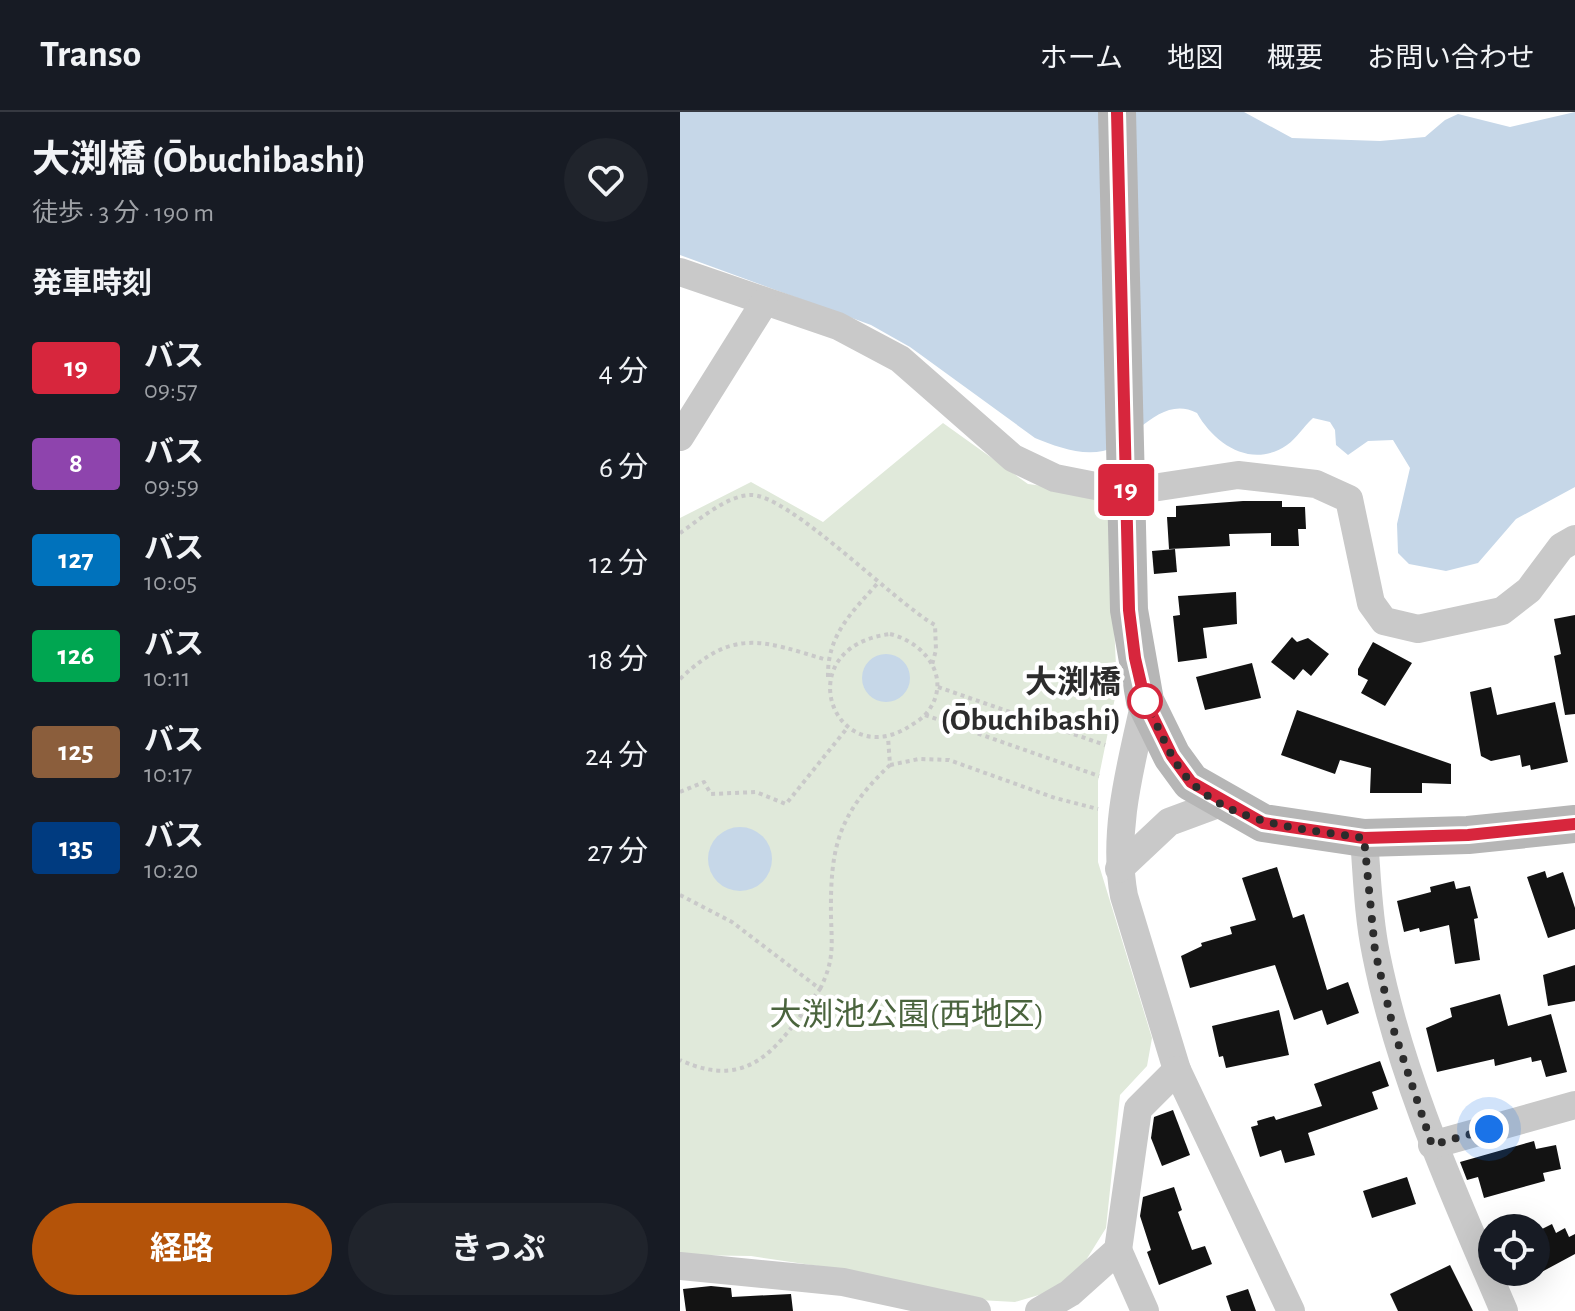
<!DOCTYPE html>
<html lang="ja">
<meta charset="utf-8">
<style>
body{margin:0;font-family:"Alegreya Sans","Noto Sans JP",sans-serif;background:#20242c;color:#f1f3f6;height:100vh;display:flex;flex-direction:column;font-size:30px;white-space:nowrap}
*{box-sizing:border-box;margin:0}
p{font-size:26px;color:#9ea1a6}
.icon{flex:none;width:44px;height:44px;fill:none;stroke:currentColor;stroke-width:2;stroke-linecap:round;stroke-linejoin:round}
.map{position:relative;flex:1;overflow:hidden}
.sheet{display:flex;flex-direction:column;background:#171b24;width:680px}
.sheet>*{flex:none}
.badge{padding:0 16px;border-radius:6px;font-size:28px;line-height:52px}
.fabs{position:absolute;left:798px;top:1102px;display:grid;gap:16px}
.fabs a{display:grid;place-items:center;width:72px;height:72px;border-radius:50%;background:#171b24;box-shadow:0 8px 32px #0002;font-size:40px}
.you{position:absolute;width:40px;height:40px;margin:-20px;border:6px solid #fff;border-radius:50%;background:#1a73e8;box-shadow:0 0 0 12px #1a73e833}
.map>.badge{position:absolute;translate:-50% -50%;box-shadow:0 0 0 4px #fff}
h2{padding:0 32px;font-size:30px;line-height:72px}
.round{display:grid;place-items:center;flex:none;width:84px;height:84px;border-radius:42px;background:#20242c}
.head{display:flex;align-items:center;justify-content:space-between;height:136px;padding:0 32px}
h1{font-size:38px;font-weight:700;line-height:60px}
.button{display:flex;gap:16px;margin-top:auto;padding:16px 32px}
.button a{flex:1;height:92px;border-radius:48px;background:#b45309;color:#fff;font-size:32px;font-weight:700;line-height:92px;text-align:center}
.button a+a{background:#20242c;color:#f1f3f6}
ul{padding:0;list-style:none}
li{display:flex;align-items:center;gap:24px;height:96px;padding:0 32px}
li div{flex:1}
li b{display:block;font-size:30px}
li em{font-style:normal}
li .badge{min-width:88px;font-weight:700;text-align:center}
header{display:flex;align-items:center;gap:48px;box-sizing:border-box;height:112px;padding:0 40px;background:#171b24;border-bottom:2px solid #363941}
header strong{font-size:38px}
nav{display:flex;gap:44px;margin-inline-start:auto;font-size:28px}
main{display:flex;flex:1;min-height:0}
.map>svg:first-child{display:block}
.green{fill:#e0e9da}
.water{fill:#c6d7e8}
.building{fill:#131313}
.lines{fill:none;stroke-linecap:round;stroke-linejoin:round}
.path{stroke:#c9c9c9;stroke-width:4;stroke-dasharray:4 4;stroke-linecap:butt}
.street{stroke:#c9c9c9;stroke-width:28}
.secondary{stroke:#b6b6b6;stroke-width:38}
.line-casing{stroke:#fff;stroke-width:18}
.line{stroke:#d7263d;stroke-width:12}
.walk{stroke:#2c2c2c;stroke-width:8;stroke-dasharray:0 14.4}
.stop-dot{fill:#fff;stroke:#d7263d;stroke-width:4}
.labels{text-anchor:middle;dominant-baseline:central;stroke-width:8;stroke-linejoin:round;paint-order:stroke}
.stop-label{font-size:32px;font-weight:bold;fill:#2c2c2c;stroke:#fff;text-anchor:end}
.park-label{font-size:32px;fill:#4a643d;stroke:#fff}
</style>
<header>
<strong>Transo</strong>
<nav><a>ホーム</a><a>地図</a><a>概要</a><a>お問い合わせ</a></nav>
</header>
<main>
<section class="sheet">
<div class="head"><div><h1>大渕橋 (Ōbuchibashi)</h1><p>徒歩 · 3 分 · 190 m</p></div><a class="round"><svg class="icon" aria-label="heart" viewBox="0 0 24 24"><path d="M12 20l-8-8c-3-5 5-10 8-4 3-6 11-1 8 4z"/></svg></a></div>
<h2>発車時刻</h2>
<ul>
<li><span class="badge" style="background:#d7263d;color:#fff">19</span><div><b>バス</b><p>09:57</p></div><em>4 分</em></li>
<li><span class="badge" style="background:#8e44ad;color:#fff">8</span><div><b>バス</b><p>09:59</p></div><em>6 分</em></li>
<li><span class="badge" style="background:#0072bc;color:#fff">127</span><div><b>バス</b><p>10:05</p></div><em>12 分</em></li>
<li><span class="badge" style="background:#00a651;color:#fff">126</span><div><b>バス</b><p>10:11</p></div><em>18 分</em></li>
<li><span class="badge" style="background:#8b5e3c;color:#fff">125</span><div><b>バス</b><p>10:17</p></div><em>24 分</em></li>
<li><span class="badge" style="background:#003b80;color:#fff">135</span><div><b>バス</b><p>10:20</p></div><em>27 分</em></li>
</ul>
<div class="button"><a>経路</a><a>きっぷ</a></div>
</section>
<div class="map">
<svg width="895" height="1199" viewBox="0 0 895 1199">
<rect width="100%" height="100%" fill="#fff"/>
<path class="green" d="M 263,311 L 348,372 L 428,383 L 437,576 L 418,669 L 418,750 L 472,926 L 467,954 L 440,983 L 426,1116 L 403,1153 L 369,1180 L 335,1190 L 281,1187 L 138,1154 L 71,1144 L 4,1143 L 0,1140 L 0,406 L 71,370 L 143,410 Z"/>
<g class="water">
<path d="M 0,0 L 564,0 L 612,26 L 700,29 L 745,25 L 765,8 L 778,2 L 830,15 L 895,0 L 895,375 L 836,407 L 798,451 L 766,459 L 729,452 L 718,441 L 717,412 L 730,356 L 713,328 L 688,329 L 668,343 L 656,333 L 655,318 L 650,310 L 633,306 C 623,315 617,326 607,333 C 572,357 535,333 517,301 C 480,281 452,332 423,339 C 400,344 375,334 355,326 L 230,235 L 191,213 L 0,143 Z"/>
<circle cx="206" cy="566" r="24"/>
<circle cx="60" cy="747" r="32"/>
</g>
<g class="building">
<path d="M 563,389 L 602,389 L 602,395 L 625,395 L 626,417 L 618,417 L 619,434 L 591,434 L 591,421 L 549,422 L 550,434 L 489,437 L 487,405 L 496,405 L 496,394 Z"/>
<path d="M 495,437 L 497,460 L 474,462 L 472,439 Z"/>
<path d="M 556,480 L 557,512 L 523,516 L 527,546 L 498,550 L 493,504 L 500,503 L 498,484 Z"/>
<path d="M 895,503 L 895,602 L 885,603 L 874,544 L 881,542 L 874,507 Z"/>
<path d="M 612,525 L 617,530 L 628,526 L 649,542 L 631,564 L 623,557 L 614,568 L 591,550 Z"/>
<path d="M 693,530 L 732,551 L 705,594 L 681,581 L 688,568 L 678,563 L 678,557 Z"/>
<path d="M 572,551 L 581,586 L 525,598 L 516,565 Z"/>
<path d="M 811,575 L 817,603 L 875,590 L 888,650 L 851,658 L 850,653 L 842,655 L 840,643 L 811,649 L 801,644 L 790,580 Z"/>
<path d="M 617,598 L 771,652 L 771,672 L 742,671 L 742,681 L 690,681 L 691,656 L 660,648 L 655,662 L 601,643 Z"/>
<path d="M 597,755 L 613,806 L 624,802 L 647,878 L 668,870 L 679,901 L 647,913 L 642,898 L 614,908 L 595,853 L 510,876 L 501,844 L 522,834 L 521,831 L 552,822 L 550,815 L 576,808 L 562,766 Z"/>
<path d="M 865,759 L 867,766 L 883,760 L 895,796 L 895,817 L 868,826 L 847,765 Z"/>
<path d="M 774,769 L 776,777 L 790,774 L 798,806 L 794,807 L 800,848 L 775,852 L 769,813 L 740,820 L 739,816 L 724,820 L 717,789 L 751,780 L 750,775 Z"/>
<path d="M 895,853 L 895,889 L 868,894 L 863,863 Z"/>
<path d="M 820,882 L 828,914 L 871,902 L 887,960 L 866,965 L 861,948 L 852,950 L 851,945 L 815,954 L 814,947 L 757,960 L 746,916 L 772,905 L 770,896 Z"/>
<path d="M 599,898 L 609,943 L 546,956 L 543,944 L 539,945 L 532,914 Z"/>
<path d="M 700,949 L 709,974 L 692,980 L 698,997 L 628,1021 L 635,1043 L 605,1051 L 601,1038 L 580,1045 L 571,1015 L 578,1013 L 577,1009 L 594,1004 L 596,1008 L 642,994 L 634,972 Z"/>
<path d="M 493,998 L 510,1043 L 482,1054 L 471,1026 L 474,1005 Z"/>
<path d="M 854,1029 L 856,1037 L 876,1033 L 881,1057 L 863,1061 L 865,1069 L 804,1086 L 798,1065 L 787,1068 L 780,1050 Z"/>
<path d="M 727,1065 L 736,1092 L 692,1106 L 683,1079 Z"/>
<path d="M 494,1075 L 502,1098 L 498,1100 L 512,1138 L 525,1134 L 532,1152 L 479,1173 L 467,1140 L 471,1138 L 460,1104 L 463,1085 Z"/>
<path d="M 872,1112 L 876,1121 L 885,1116 L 889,1125 L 895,1122 L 895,1142 L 856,1163 L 856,1120 Z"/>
<path d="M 770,1153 L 793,1199 L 718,1199 L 710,1182 Z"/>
<path d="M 31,1174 L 51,1176 L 52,1185 L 111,1182 L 113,1199 L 6,1199 L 3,1177 Z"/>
<path d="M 568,1177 L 576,1199 L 551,1199 L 546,1184 Z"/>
</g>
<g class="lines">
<g class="path">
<path d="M 0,421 C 19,408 46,384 70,383 C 108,381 214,490 255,513 L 256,538 L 252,553"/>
<path d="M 210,522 C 244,530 272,565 249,598 C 243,607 233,612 225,617 C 152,657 108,535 210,522 Z"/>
<path d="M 148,565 C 147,524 171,501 197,472"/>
<path d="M 0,567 C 54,515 83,529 147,548"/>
<path d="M 258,575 L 425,633"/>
<path d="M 245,603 L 419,664"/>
<path d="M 210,653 L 239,647 L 269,648 L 375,686 L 418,697"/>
<path d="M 0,680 L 24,670 L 31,682 L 76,680 L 106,692 L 168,615"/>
<path d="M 0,783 L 52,810 L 140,877 C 101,929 74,982 0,948"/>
<path d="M 140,877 C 154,849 152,835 151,805 C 150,735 158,702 210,653 L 208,625"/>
</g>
<g class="street">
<path d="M 0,160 L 158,214 L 220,247 L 333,346 L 375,366 L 446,380 L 558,363 L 636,372 L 669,387 L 691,491 L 704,509 L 738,517 L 822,499 L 849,478 L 881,435 L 895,427"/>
<path d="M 0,325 L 84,191"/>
<path d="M 465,589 C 451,653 432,719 444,784 L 497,958 L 611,1199"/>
<path d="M 684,726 C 687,764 688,804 696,842 C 721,967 774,1082 824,1199"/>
<path d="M 439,757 L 489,710 L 543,690"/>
<path d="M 752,1033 L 895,993"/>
<path d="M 438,1138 L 465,1199"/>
<path d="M 0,1154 L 163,1170 L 297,1199"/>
<path d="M 359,1199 L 390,1181 L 438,1138 L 458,997 L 497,958"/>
</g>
<path class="secondary" d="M 437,0 L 449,498 L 465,589 L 492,644 L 511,670 L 583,711 L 684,726 L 788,723 L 895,712"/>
</g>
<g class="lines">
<g class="line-casing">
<path id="line" d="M 437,0 L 449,498 L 455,546 L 465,589 L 492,644 L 511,670 L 583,711 L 684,726 L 788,723 L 895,712"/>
</g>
<use href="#line" class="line"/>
<path class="walk" d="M 465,589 C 479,614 489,647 510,669 C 555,714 625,717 684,726 L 695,839 L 714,919 L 752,1033 L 809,1017"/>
</g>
<circle class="stop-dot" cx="465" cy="589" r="16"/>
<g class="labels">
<g class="stop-label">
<text x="441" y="571">大渕橋<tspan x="441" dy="37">(Ōbuchibashi)</tspan></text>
</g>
<g class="park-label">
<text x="227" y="903">大渕池公園(西地区)</text>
</g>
</g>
</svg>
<div class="fabs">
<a><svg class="icon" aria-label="locate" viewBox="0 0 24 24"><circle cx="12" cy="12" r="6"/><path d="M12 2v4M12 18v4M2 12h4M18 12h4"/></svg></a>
</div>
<div class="you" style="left:809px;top:1017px"></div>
<b class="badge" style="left:446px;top:378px;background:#d7263d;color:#fff">19</b>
</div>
</main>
